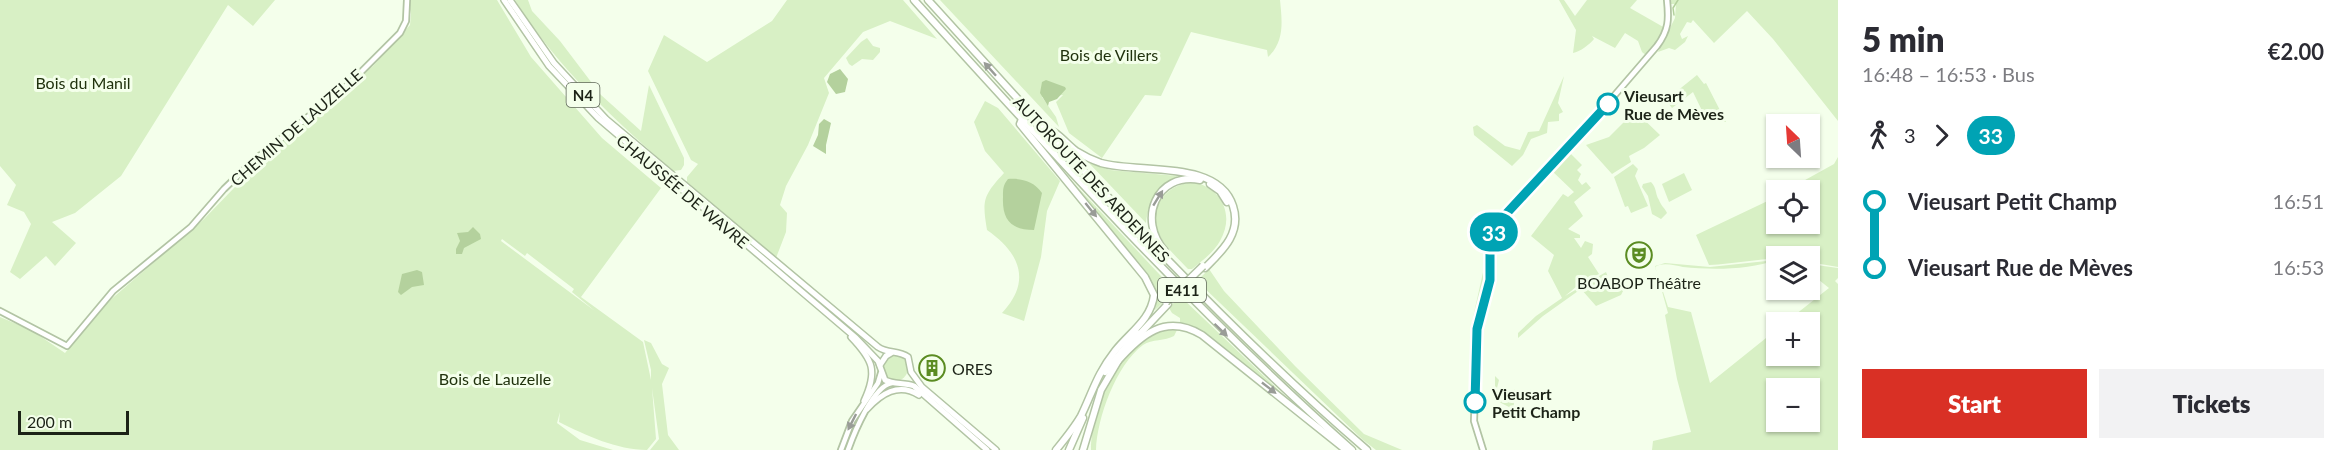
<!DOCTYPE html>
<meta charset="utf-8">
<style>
body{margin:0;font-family:Lato,sans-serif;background:#f2f2f3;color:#2b2b33;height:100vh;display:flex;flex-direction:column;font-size:22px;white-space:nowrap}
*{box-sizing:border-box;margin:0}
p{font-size:20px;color:#7c7c81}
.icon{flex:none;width:33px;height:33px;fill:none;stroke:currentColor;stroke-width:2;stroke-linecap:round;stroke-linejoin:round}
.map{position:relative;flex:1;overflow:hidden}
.drawer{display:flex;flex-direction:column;background:#fff;width:510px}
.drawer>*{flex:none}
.badge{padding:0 12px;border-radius:20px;font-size:21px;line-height:39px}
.needle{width:39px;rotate:335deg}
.fabs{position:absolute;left:1766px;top:114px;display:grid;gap:12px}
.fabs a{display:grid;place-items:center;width:54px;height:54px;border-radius:0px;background:#fff;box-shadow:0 2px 4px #0004;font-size:30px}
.scale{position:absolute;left:18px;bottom:15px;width:111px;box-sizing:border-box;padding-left:6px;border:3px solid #1c2317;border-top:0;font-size:16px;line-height:21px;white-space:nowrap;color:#1c2317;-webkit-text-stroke:4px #f4ffeb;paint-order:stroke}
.map>.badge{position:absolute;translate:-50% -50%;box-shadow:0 0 0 3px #fff}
.legs{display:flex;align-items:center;gap:9px;height:66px;padding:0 24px;font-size:20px}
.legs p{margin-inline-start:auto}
.overview{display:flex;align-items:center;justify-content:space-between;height:102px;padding:0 24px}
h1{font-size:33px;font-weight:800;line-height:45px}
.primary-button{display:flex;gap:12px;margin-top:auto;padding:12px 24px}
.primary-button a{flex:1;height:69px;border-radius:0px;background:#d93025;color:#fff;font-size:24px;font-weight:800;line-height:69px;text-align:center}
.primary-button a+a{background:#f2f2f3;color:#2b2b33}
ul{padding:0 24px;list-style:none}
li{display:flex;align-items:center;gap:21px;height:66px;font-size:22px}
li i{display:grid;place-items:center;width:9px;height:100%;margin:0 8px;background:currentColor}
li i::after{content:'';width:15px;height:15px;margin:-8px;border:4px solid;border-radius:50%;background:#fff}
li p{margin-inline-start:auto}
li:first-child i{background:linear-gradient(#0000 50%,currentColor 0)}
li:last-child i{background:linear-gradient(currentColor 50%,#0000 0)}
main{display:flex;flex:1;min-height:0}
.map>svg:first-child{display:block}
.green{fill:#d8f0c5;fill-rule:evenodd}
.water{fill:#b4d19d}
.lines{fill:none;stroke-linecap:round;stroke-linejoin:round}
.stream{stroke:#b4d19d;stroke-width:1.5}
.secondary-casing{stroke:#b2c4a4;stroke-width:8}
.primary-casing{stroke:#b2c4a4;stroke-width:8}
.highway-casing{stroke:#b2c4a4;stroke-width:9}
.secondary{stroke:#fff;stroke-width:4.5}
.primary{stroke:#fff;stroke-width:5}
.highway{stroke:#fff;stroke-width:6}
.highway-bridge-casing{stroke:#b2c4a4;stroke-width:9;stroke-linecap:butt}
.highway-bridge{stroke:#fff;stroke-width:6}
.oneway{fill:#999c97}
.line-1-casing{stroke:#fff;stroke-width:14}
.line-1{stroke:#00a3b4;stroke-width:9}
.stop-1-dot{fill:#fff;stroke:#00a3b4;stroke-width:3}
.labels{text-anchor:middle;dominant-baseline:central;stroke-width:6;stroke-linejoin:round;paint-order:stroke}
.shield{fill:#f4ffeb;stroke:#5d6557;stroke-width:1.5}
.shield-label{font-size:15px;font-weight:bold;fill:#1c2317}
.park-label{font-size:16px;fill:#20320d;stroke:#f4ffeb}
.stop-label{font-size:16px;font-weight:bold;fill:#1c2317;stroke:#f4ffeb;text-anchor:start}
.street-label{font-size:16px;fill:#1c2317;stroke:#f4ffeb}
.poi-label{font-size:16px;fill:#1c2317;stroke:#f4ffeb}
</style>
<main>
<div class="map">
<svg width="1838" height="450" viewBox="0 0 1838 450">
<rect width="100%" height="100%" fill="#f4ffeb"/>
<g class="green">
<path d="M 0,0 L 275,0 L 253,26 L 228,5 L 121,176 L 75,213 L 52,222 L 76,243 L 55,266 L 46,256 L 20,279 L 10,272 L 31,224 L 24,212 L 7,205 L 16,185 L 0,166 Z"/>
<path d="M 408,0 L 497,0 L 531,57 L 602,138 L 661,188 L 581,297 L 643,342 L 651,380 L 651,370 L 644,340 L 651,343 L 662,364 L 669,368 L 662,384 L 668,435 L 679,450 L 650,450 L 659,439 L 652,388 L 656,439 L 647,450 C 617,450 585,435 559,422 L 560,412 L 557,423 L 580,440 L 613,450 L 0,450 L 0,317 L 31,330 L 65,353 L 101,308 L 204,219 L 262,159 L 373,66 L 410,25 L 411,14 ZM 502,239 L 525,256 L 527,253 L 574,289 L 572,292 L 595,311 L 501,241 Z"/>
<path d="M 515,0 L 528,0 L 532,11 L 560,41 L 601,95 L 641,131 L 649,85 L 684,158 L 684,165 L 681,170 L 673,171 C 614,119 557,68 515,0 Z"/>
<path d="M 787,0 L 903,0 L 937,39 L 890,21 L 863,32 L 824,78 L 829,93 L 808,145 L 786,186 L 780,205 L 787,213 L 786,232 L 776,258 L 687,182 L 687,177 L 698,164 L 691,160 L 648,71 L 664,35 L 707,62 L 772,21 Z"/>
<path d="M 940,0 L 1280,0 C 1282,21 1285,41 1268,57 L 1267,50 L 1191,32 L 1161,96 L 1145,95 L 1102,158 L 1069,133 L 1056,102 L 1063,95 L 1042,97 L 1056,117 L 1059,127 Z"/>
<path d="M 1559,0 L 1564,0 L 1575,16 L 1587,0 L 1637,0 L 1630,8 L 1665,28 L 1647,56 L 1642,52 L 1638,41 L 1625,33 L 1615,48 L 1592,36 L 1594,39 C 1590,44 1580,52 1573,53 L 1576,30 Z"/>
<path d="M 1670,0 L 1838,0 L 1838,121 L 1773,39 L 1747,11 L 1714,43 L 1693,20 L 1691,23 L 1687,22 L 1680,34 L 1682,39 L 1688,36 L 1685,42 L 1675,50 L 1669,48 L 1658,52 L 1675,18 L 1676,4 L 1671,4 Z"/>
<path d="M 867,38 L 873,46 L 880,48 L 880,52 L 873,60 L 862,59 L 852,66 L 849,64 L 846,58 L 861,42 Z"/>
<path d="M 1697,75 L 1704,84 L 1706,83 L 1726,122 L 1707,121 L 1693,92 L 1672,108 L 1666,100 Z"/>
<path d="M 1564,76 L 1558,103 L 1563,112 L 1559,114 L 1559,121 L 1548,122 L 1547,133 L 1531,139 L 1523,155 L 1512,166 L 1474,135 L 1473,127 L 1477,125 L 1505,146 L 1520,150 L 1528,132 L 1539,131 Z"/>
<path d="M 985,101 L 998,108 L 1060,181 L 1047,211 L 1041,257 L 1024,321 L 1002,313 C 1032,281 1020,253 987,230 C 982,200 983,196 1004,173 L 985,151 L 974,122 Z"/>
<path d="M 1635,111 L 1660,135 L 1644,148 L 1629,156 L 1631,162 L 1612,174 L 1586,145 L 1609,137 Z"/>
<path d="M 1569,152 L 1582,165 L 1577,170 L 1581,174 L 1578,180 L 1582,185 L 1586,182 L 1591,188 L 1574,202 L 1583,216 L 1568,229 L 1580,235 L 1580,238 L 1574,238 L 1581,248 L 1585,241 L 1593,244 L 1592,254 L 1588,257 L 1599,274 L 1582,282 L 1565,296 L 1606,272 L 1610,282 L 1624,289 L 1621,295 L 1596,306 L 1581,289 L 1543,316 L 1518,338 L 1518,333 L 1536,316 L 1562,298 L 1548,271 L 1554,255 L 1531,236 L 1563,194 L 1568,197 L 1574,192 L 1551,170 Z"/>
<path d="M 1838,157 L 1838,267 L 1809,262 L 1809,256 C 1775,256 1744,263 1709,265 L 1696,235 L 1776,197 L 1776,224 L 1809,224 L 1809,190 L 1787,190 L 1834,164 Z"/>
<path d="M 1055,163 L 1175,291 L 1155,310 L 1157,296 L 1151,284 Z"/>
<path d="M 1089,163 L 1110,170 L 1178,176 C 1157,188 1149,199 1146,223 Z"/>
<path d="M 1633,164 L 1638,169 L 1635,176 L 1648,206 L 1631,213 L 1628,206 L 1625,207 L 1614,177 Z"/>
<path d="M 1684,173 L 1692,190 L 1669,202 L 1662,184 Z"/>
<path d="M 1194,182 C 1222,189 1235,215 1220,241 C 1214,252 1202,261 1192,269 L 1188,269 C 1179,259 1166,248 1160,236 C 1146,208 1166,184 1194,182 Z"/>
<path d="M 1651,182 C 1657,188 1655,194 1659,200 C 1661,206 1665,208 1667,213 L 1661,219 L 1652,214 L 1648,196 L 1642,187 L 1643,184 Z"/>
<path d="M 1776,260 C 1750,270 1711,270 1683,267 C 1674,265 1662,262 1655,267 L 1668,307 L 1691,312 L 1710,383 L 1776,330 L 1776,356 L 1809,356 L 1809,322 L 1786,322 L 1829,288 L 1809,272 L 1809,264 L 1838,268 L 1838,278 L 1835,281 L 1838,284 L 1838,450 L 1652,450 L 1653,441 L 1691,432 L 1677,379 L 1665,315 L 1668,313 L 1655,266 L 1665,263 L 1710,267 ZM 1776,388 L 1809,388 L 1809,422 L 1776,422 Z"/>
<path d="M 1484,268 L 1488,270 L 1488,284 L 1476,329 L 1473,407 L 1469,409 L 1470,331 Z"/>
<path d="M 1209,269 L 1224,291 L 1295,366 L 1364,434 L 1402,450 L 1376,450 L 1363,440 L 1197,281 Z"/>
<path d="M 1180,296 L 1288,399 L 1287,400 L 1203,334 L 1180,326 L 1180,318 L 1172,313 L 1169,308 Z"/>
<path d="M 1170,329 L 1177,330 L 1174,336 C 1165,341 1152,339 1143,345 C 1116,365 1097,418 1096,450 L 1091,450 C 1092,405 1119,335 1170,329 Z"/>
<circle cx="895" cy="368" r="13"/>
<path d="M 1495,376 L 1499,380 L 1497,388 L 1498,395 L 1508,398 L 1515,389 L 1513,415 L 1509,413 L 1509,407 L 1495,400 Z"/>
</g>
<g class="water">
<path d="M 840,69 L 848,79 L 845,92 L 836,94 L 827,82 L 830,74 Z"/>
<path d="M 1046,80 L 1065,87 L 1066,89 L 1057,99 L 1049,102 L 1048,106 L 1040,93 L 1042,82 Z"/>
<path d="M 824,119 L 831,123 L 826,145 L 826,154 L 813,146 L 818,135 L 819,124 Z"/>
<path d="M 1008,179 C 1021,178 1034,181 1042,193 L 1034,230 C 1011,230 1002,220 1003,197 C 1003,189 1003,185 1008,179 Z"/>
<path d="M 473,227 L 480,234 L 481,239 L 464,248 L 462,254 L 456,254 L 456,249 L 460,241 L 457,233 L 468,232 Z"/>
<path d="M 417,270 L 422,272 L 424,285 L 412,287 L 401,295 L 398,292 L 402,274 Z"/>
</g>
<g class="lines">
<path class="stream" d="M 1674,15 L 1673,8 L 1678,0"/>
<g class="secondary-casing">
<g id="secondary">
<path d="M 0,311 L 67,346 L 113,291 L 191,227 L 224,189 L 252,162 L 350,83 L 400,33 L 406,21 L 407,0"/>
<path d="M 841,450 L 852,421 L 878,383 L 881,373"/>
<path d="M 848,450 C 854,433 873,386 892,383"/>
<path d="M 1483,450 L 1474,421 L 1477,333 L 1490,280 L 1489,253 L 1494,232 L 1506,214 L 1570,147 L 1657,46 C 1669,30 1669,19 1667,0"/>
</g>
</g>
<g class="primary-casing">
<g id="primary">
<path d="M 504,0 L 549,66 L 598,118 L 856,338 L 878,361 L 885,380 C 894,385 904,382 914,386 L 987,450"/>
<path d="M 510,0 L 554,63 L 606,119 L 878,347 C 888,354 898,350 908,357 L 911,372 L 922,387 L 996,450"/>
<path d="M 851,337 C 873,360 878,371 864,401"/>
<path d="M 880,365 L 886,356 L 891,353"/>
<path d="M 867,409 C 881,394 898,382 919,395"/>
</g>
</g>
<g class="highway-casing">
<g id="highway">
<path d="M 914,0 C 1055,156 1195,311 1352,450"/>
<path d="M 928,0 C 1069,155 1208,313 1367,450"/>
<path d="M 1022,119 L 1020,124 L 1145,277 L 1154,295 C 1151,320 1130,332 1115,351 C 1097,374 1093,391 1081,416 C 1074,428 1065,439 1056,450"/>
<path d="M 1043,128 C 1056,129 1066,144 1076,151 C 1084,156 1092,160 1101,163 C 1139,174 1218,159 1233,206 C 1242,233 1222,251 1205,268"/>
<path d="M 1210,184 L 1220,191 L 1227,202"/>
<path d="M 1163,256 L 1165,251 C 1137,220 1156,172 1200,180"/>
<path d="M 1135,339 L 1168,304"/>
<path d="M 1117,362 C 1141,335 1165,313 1202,335 L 1346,450"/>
<path d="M 1105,372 L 1137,333"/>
<path d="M 1069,450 L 1083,418"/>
<path d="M 1083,450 L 1101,390 L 1118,361"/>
</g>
</g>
<use href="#secondary" class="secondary"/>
<use href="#primary" class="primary"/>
<use href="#highway" class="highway"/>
<g class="highway-bridge-casing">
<path id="highway-bridge" d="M 1166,302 L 1203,266"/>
</g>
<use href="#highway-bridge" class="highway-bridge"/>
</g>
<defs><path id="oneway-solid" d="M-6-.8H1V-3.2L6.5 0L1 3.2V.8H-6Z" transform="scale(1.5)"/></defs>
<g class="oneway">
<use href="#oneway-solid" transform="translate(990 69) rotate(-132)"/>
<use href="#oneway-solid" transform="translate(1158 198) rotate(-58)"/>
<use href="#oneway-solid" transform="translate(1091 210) rotate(51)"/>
<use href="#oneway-solid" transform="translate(1221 330) rotate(44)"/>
<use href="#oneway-solid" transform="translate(1269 388) rotate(38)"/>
<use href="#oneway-solid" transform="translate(852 422) rotate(117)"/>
</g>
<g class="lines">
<g class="line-1-casing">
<path id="line-1" d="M 1475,402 L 1477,329 L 1490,280 L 1490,247 L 1494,232 L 1506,214 L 1608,104"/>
</g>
<use href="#line-1" class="line-1"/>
</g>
<defs>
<g id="theatre-ring" transform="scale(1.35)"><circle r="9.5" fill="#f4ffeb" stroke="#5b8c22" stroke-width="1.5"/><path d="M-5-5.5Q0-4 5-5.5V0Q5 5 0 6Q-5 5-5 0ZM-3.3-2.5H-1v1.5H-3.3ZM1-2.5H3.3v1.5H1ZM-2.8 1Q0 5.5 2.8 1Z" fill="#5b8c22"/></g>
<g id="building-ring" transform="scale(1.35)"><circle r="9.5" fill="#f4ffeb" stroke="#5b8c22" stroke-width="1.5"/><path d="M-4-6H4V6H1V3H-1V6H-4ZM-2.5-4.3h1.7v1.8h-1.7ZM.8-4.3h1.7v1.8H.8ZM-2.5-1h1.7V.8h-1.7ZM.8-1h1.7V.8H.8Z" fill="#5b8c22"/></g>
</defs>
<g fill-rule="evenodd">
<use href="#theatre-ring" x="1639" y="255"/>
<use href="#building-ring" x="932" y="368"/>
</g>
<g class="stop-1-dot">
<circle cx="1608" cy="104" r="10"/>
<circle cx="1475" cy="402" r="10"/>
</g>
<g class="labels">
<g class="shield">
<rect x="566.5" y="83" width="33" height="24" rx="4.5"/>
<rect x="1158" y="278" width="48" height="24" rx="4.5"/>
</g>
<g class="shield-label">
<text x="583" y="95">N4</text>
<text x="1182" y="290">E411</text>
</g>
<g class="park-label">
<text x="1109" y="54">Bois de Villers</text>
<text x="83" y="82">Bois du Manil</text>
<text x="495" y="378">Bois de Lauzelle</text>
</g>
<g class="stop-label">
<text x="1624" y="95">Vieusart<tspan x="1624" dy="18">Rue de Mèves</tspan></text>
<text x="1492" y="393">Vieusart<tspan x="1492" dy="18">Petit Champ</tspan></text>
</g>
<g class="street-label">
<text transform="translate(296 127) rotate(-41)">CHEMIN DE LAUZELLE</text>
<text transform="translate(1092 179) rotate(47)">AUTOROUTE DES ARDENNES</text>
<text transform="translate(683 191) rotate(40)">CHAUSSÉE DE WAVRE</text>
</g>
<g class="poi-label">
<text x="1639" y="282">BOABOP Théâtre</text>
<text x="952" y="368" text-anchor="start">ORES</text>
</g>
</g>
</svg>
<div class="fabs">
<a><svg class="needle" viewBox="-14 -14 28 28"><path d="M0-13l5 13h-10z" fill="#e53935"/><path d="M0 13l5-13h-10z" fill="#7c7c81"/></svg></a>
<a><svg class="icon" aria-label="locate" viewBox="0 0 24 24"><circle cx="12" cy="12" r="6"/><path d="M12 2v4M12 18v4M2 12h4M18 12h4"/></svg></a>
<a><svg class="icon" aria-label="layers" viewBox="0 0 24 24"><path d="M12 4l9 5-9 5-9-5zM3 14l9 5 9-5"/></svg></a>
<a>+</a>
<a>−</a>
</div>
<div class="scale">200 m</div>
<b class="badge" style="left:1494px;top:232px;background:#00a3b4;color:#fff">33</b>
</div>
<section class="drawer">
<div class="overview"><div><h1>5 min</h1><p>16:48 – 16:53 · Bus</p></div><b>€2.00</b></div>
<div class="legs"><svg class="icon" aria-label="walk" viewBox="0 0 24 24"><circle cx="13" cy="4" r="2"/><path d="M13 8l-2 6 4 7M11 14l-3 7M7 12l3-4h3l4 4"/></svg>3<svg class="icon" aria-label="forward" viewBox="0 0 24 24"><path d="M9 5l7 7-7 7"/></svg><b class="badge" style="background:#00a3b4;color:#fff">33</b></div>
<ul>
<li><i style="color:#00a3b4"></i><b>Vieusart Petit Champ</b><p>16:51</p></li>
<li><i style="color:#00a3b4"></i><b>Vieusart Rue de Mèves</b><p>16:53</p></li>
</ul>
<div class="primary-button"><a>Start</a><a>Tickets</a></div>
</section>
</main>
